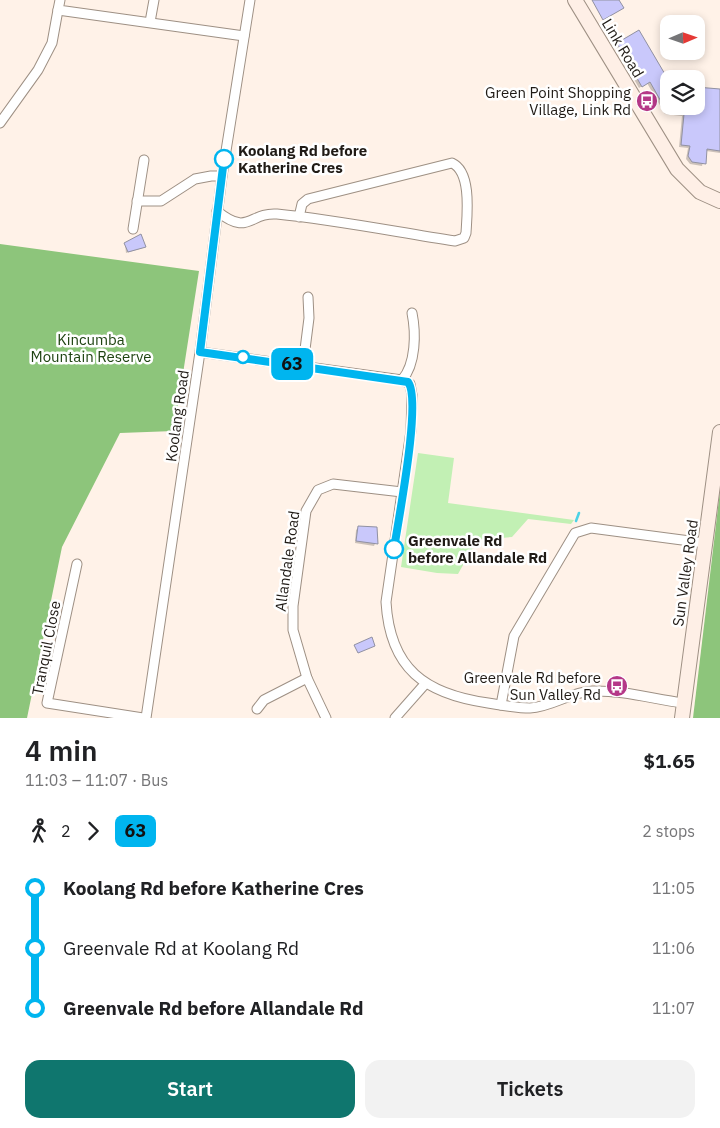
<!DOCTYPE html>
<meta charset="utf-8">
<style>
body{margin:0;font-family:"IBM Plex Sans",sans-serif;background:#f2f2f2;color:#202124;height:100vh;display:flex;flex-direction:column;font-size:19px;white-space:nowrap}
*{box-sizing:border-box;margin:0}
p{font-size:16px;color:#757577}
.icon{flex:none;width:28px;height:28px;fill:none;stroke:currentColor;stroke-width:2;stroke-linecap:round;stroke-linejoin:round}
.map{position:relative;height:718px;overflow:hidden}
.drawer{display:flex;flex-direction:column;background:#fff;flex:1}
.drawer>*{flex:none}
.badge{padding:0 10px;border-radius:8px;font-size:18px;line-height:32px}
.needle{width:32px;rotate:88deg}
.tools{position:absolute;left:660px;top:15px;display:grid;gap:10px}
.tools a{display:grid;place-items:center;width:45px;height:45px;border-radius:10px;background:#fff;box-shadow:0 2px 8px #0003;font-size:25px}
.map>.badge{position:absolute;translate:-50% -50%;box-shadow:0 0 0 2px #fff}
.legs{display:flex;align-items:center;gap:8px;height:55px;padding:0 25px;font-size:16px}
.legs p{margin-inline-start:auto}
.summary{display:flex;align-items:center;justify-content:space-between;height:85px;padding:0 25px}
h1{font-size:28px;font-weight:600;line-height:38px}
.action{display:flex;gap:10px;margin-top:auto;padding:10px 25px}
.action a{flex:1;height:58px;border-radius:15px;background:#0f766e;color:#fff;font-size:20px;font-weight:600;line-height:58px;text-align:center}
.action a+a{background:#f2f2f2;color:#202124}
ul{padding:0 25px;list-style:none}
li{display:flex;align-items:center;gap:18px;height:60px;font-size:19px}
li i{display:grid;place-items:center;width:8px;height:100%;margin:0 6px;background:currentColor}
li i::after{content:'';width:12px;height:12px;margin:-6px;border:4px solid;border-radius:50%;background:#fff}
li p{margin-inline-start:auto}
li:first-child i{background:linear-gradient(#0000 50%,currentColor 0)}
li:last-child i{background:linear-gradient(currentColor 50%,#0000 0)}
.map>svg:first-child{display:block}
.green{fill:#c2f0b4}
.forest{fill:#8dc57b}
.shadow{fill:#0003}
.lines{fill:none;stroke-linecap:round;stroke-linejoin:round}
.stream{stroke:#4cd2e5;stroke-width:2.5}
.building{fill:#c9c8fb;stroke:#9191a2}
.street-casing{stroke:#9e9084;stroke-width:11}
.secondary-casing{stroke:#9e9084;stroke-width:16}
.street{stroke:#fff;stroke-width:9}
.secondary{stroke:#feefe6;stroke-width:14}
.line-1-casing{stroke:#fff;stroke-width:11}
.line-1{stroke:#00b5ef;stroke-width:8}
.stop-1-dot{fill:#fff;stroke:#00b5ef;stroke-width:2.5}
.labels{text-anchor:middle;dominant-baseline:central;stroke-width:5;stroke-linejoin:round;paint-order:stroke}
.street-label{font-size:15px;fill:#201b16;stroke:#fff}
.poi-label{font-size:15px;fill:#201b16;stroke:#fff;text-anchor:end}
.stop-label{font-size:15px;font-weight:bold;fill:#201b16;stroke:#fff;text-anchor:start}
.park-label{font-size:15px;fill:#1e4311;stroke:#fff}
</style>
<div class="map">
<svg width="720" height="718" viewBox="0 0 720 718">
<rect width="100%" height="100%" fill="#fff2e8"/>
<path class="green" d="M 418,453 L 454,458 L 448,503 L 574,520 L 571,524 L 528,519 L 512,537 L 477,540 L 458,574 L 437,573 L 401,567 Z"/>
<g class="forest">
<path d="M 0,244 L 199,271 L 174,431 L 120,433 L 62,547 L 27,718 L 0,718 Z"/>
<path d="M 720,491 L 720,718 L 693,718 Z"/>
</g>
<g class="shadow">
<path d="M 638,32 L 669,106 L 696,106 L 720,91 L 720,153 L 706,151 L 702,166 L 690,164 L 686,159 L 688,148 L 679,147 L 682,116 L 665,114 L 647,83 L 639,88 L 615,46 Z"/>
<path d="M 125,244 L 143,248 L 126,253 Z"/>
<path d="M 359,527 L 378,537 L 374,546 L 355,543 L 356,530 Z"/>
</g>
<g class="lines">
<path class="stream" d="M 576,521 L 579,513"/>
</g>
<g class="building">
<path d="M 592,0 L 619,0 L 624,8 L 603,20 Z"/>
<path d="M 639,30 L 669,81 L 669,106 L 696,106 L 696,87 L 720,89 L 720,151 L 707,149 L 706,164 L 692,162 L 688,156 L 690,146 L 681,145 L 684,114 L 667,112 L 650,82 L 642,87 L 617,43 Z"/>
<path d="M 141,234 L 146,247 L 128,252 L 124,243 Z"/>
<path d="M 358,526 L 377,527 L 378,544 L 356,541 Z"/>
<path d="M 372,637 L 375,646 L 358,653 L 354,645 Z"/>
</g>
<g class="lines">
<g class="street-casing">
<g id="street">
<path d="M 60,0 L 58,10 L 244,36"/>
<path d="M 150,22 L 154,0"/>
<path d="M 0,123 L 38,70 L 52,43 L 58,10"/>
<path d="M 137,201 L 161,201 L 195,179 L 211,176 L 222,176"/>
<path d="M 217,211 C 249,237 249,212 277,214 C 337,220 396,232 455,241 L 464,238 L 466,233 C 467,215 472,172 452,163 L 308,199 L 302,204 L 299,217"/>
<path d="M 133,229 L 144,160"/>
<path d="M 200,352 L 402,380 L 410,384 L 412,395 L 411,431 L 386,602 C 390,669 425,694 488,703 C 501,705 516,708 530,708 C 552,707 570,692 592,691 C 622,690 653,699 683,703"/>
<path d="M 303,365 L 309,318 L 308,297"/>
<path d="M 402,380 C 416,364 416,333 412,313"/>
<path d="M 77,564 L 47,703 L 143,718"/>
<path d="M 501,705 L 514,636 L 575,533 L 591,528 L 705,543"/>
<path d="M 257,709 L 264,700 L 307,678"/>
<path d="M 146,718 L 200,352 L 222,176 L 250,0"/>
<path d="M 326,718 L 307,678 L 293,630 L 293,606 L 306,511 L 318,490 L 333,484 L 402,492"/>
<path d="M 395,718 L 425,684"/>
</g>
</g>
<g class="secondary-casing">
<g id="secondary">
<path d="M 575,0 L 677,169 L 700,192 L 720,201"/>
<path d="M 682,718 L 720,432"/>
</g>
</g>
<use href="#street" class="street"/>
<use href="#secondary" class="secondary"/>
</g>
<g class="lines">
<g class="line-1-casing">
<path id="line-1" d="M 224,159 L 200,352 L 408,382 C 422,400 398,521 394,549"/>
</g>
<use href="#line-1" class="line-1"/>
</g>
<defs>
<g id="bus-disc" transform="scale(1.125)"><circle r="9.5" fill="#b53888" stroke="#fff"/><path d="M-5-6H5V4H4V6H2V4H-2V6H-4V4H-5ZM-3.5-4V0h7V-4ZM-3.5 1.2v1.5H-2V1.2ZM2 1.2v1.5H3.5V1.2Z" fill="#fff"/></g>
</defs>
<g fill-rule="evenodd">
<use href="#bus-disc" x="647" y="101"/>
<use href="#bus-disc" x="617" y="686"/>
</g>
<g class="stop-1-dot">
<circle cx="224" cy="159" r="9"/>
<circle cx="243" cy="357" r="6"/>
<circle cx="394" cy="549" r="9"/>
</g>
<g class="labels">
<g class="street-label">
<text transform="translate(623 48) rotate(59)">Link Road</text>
<text transform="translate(177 416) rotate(-82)">Koolang Road</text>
<text transform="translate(287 561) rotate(-82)">Allandale Road</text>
<text transform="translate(685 573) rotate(-82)">Sun Valley Road</text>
<text transform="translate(46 648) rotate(-79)">Tranquil Close</text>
</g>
<g class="poi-label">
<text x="631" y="92">Green Point Shopping<tspan x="631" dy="17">Village, Link Rd</tspan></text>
<text x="601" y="677">Greenvale Rd before<tspan x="601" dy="17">Sun Valley Rd</tspan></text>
</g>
<g class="stop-label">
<text x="238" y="150">Koolang Rd before<tspan x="238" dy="17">Katherine Cres</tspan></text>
<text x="408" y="540">Greenvale Rd<tspan x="408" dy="17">before Allandale Rd</tspan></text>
</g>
<g class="park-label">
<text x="91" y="339">Kincumba<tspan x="91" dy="17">Mountain Reserve</tspan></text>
</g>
</g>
</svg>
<div class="tools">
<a><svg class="needle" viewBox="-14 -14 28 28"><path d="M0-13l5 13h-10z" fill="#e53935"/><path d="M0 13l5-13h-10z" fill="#757577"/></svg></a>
<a><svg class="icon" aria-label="layers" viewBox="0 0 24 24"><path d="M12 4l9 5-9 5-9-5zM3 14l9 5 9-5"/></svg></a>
</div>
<b class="badge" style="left:292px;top:364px;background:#00b5ef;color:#111">63</b>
</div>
<section class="drawer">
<div class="summary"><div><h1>4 min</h1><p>11:03 – 11:07 · Bus</p></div><b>$1.65</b></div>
<div class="legs"><svg class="icon" aria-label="walk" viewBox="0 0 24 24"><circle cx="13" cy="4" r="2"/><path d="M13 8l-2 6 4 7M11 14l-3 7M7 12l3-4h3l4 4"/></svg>2<svg class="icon" aria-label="forward" viewBox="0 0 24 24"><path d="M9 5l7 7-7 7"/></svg><b class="badge" style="background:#00b5ef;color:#111">63</b><p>2 stops</p></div>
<ul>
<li><i style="color:#00b5ef"></i><b>Koolang Rd before Katherine Cres</b><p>11:05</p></li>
<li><i style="color:#00b5ef"></i><span>Greenvale Rd at Koolang Rd</span><p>11:06</p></li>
<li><i style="color:#00b5ef"></i><b>Greenvale Rd before Allandale Rd</b><p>11:07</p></li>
</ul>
<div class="action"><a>Start</a><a>Tickets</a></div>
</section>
